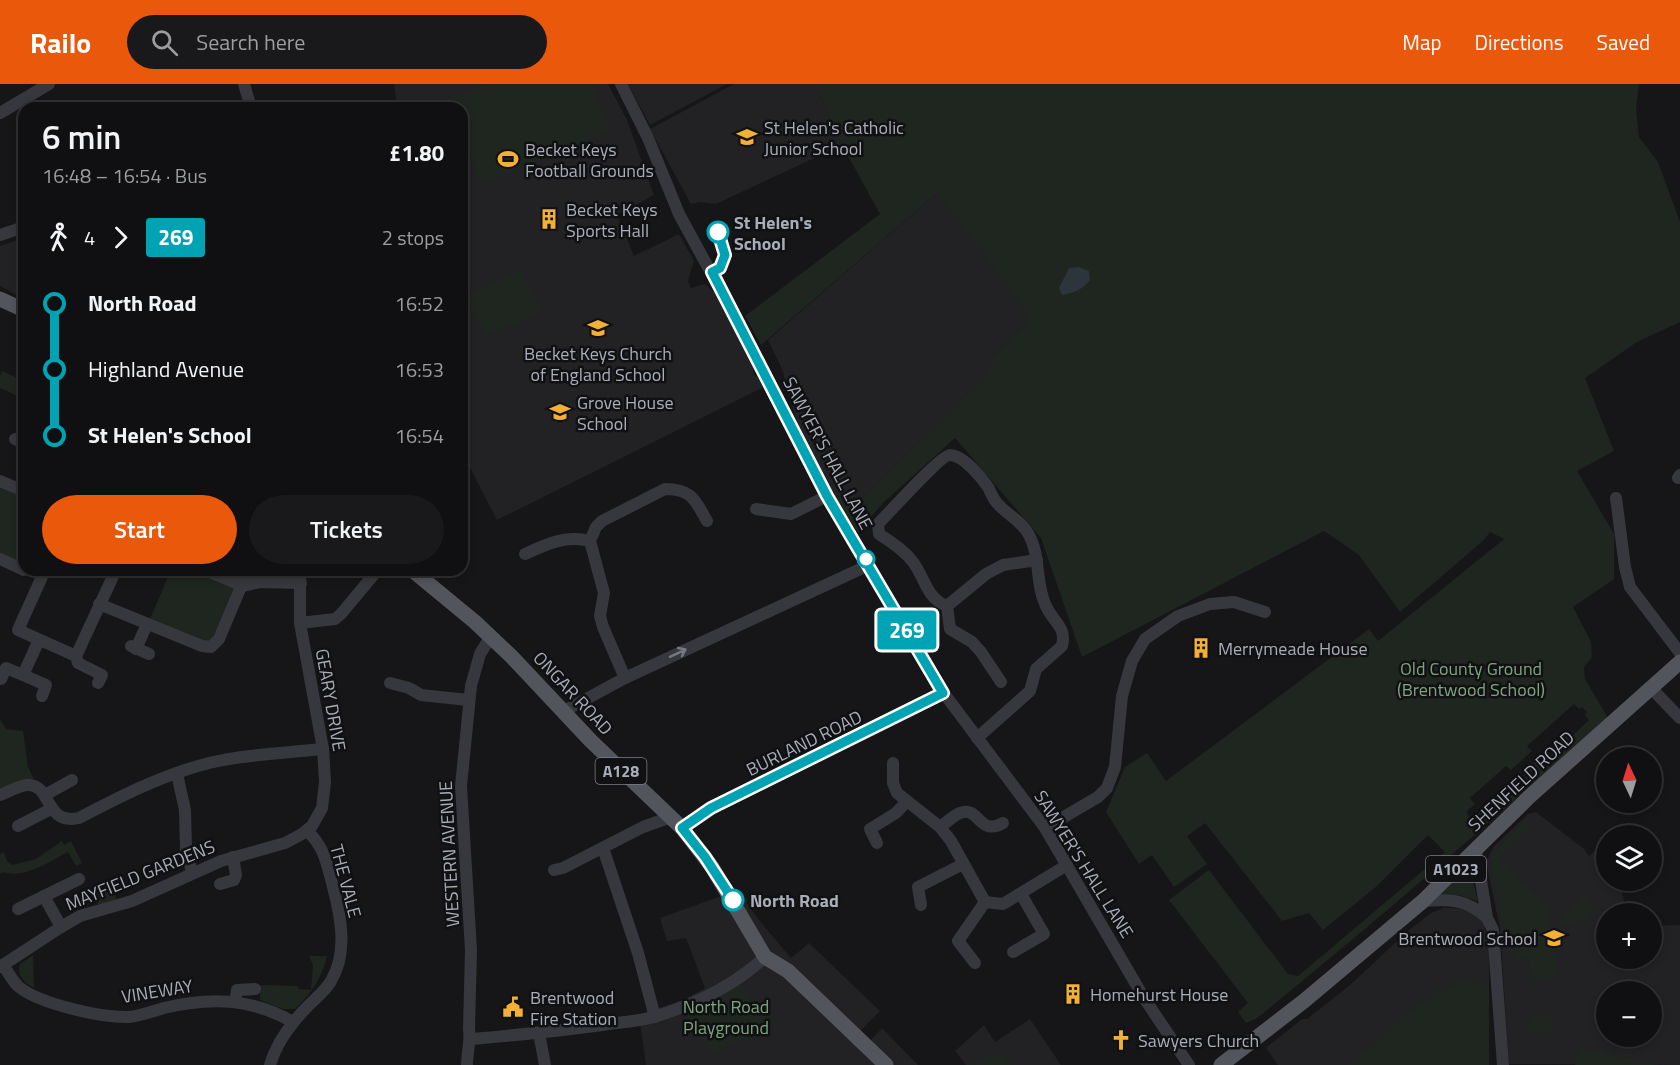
<!DOCTYPE html>
<meta charset="utf-8">
<style>
body{margin:0;font-family:"Titillium Web",sans-serif;background:#19191b;color:#f1f3f6;height:100vh;display:flex;flex-direction:column;font-size:22px;white-space:nowrap}
*{box-sizing:border-box;margin:0}
p{font-size:20px;color:#9c9d9f}
.icon{flex:none;width:33px;height:33px;fill:none;stroke:currentColor;stroke-width:2;stroke-linecap:round;stroke-linejoin:round}
.map{position:relative;flex:1;overflow:hidden}
.side{position:absolute;left:18px;top:18px;width:450px;height:474px;display:flex;flex-direction:column;background:#101012;border-radius:18px;box-shadow:0 3px 9px #0003,0 0 0 2px #303032}
.side>*{flex:none}
.badge{padding:0 12px;border-radius:4px;font-size:21px;line-height:39px}
.needle{width:39px;rotate:356deg}
.fabs{position:absolute;left:1596px;top:663px;display:grid;gap:12px}
.fabs a{display:grid;place-items:center;width:66px;height:66px;border-radius:50%;background:#101012;box-shadow:0 3px 9px #0003,0 0 0 2px #303032;font-size:30px}
.map>.badge{position:absolute;translate:-50% -50%;box-shadow:0 0 0 3px #fff}
.legs{display:flex;align-items:center;gap:9px;height:66px;padding:0 24px;font-size:20px}
.legs p{margin-inline-start:auto}
.headline{display:flex;align-items:center;justify-content:space-between;height:102px;padding:0 24px}
h1{font-size:33px;font-weight:600;line-height:45px}
.button{display:flex;gap:12px;margin-top:auto;padding:12px 24px}
.button a{flex:1;height:69px;border-radius:36px;background:#ea580c;color:#fff;font-size:24px;font-weight:600;line-height:69px;text-align:center}
.button a+a{background:#19191b;color:#f1f3f6}
ul{padding:0 24px;list-style:none}
li{display:flex;align-items:center;gap:21px;height:66px;font-size:22px}
li i{display:grid;place-items:center;width:9px;height:100%;margin:0 8px;background:currentColor}
li i::after{content:'';width:15px;height:15px;margin:-8px;border:4px solid;border-radius:50%;background:#101012}
li p{margin-inline-start:auto}
li:first-child i{background:linear-gradient(#0000 50%,currentColor 0)}
li:last-child i{background:linear-gradient(currentColor 50%,#0000 0)}
header{display:flex;align-items:center;gap:36px;box-sizing:border-box;height:84px;padding:0 30px;background:#ea580c;color:#fff}
header strong{font-size:28px}
nav{display:flex;gap:33px;margin-inline-start:auto;font-size:21px}
.search{width:420px;height:54px;background:#19191b;display:flex;align-items:center;gap:15px;box-sizing:border-box;padding:0 21px;border-radius:33px;color:#9c9d9f;font-size:22px}
.map>svg:first-child{display:block}
.built{fill:#222225;fill-rule:evenodd}
.green{fill:#1e261f;fill-rule:evenodd}
.water{fill:#2c353c}
.lines{fill:none;stroke-linecap:round;stroke-linejoin:round}
.minor{stroke:#37383d;stroke-width:12}
.major{stroke:#53555c;stroke-width:15}
.oneway{stroke:#757881}
.line-1-casing{stroke:#fff;stroke-width:14}
.line-1{stroke:#00a3b4;stroke-width:9}
.stop-1-dot{fill:#fff;stroke:#00a3b4;stroke-width:3}
.labels{text-anchor:middle;dominant-baseline:central;stroke-width:5;stroke-linejoin:round;paint-order:stroke}
.shield{fill:#111113;stroke:#7b7e86;stroke-width:1.5}
.shield-label{font-size:16px;font-weight:bold;fill:#a8adb8}
.poi-label{font-size:18px;fill:#a8adb8;stroke:#111113;text-anchor:start}
.stop-label{font-size:18px;font-weight:bold;fill:#a8adb8;stroke:#111113;text-anchor:start}
.street-label{font-size:18px;fill:#a8adb8;stroke:#111113}
.park-label{font-size:18px;fill:#7fa381;stroke:#111113}
</style>
<header>
<strong>Railo</strong>
<div class="search"><svg class="icon" aria-label="search" viewBox="0 0 24 24"><circle cx="10" cy="10" r="6"/><path d="M15 15l6 6"/></svg>Search here</div>
<nav><a>Map</a><a>Directions</a><a>Saved</a></nav>
</header>
<div class="map">
<svg width="1680" height="981" viewBox="0 0 1680 981">
<rect width="100%" height="100%" fill="#161618"/>
<g class="built">
<path d="M 394,0 L 608,0 L 627,36 L 654,111 L 617,131 L 634,172 L 679,150 L 694,177 L 688,197 L 691,204 L 705,200 L 715,209 L 752,280 L 754,291 L 770,300 L 497,436 L 462,368 L 462,24 L 397,24 Z"/>
<path d="M 628,0 L 727,0 L 650,41 Z"/>
<path d="M 734,0 L 812,0 L 820,11 L 842,61 L 716,120 L 700,118 L 691,120 L 650,45 Z"/>
<path d="M 946,101 L 1047,233 L 864,413 L 861,415 L 833,412 L 798,341 L 782,285 L 768,256 Z"/>
<path d="M 20,155 L 24,157 L 24,215 L 0,202 L 0,162 Z"/>
<path d="M 1536,728 L 1584,765 L 1589,772 L 1601,761 L 1606,767 L 1606,796 L 1619,797 L 1627,829 L 1606,830 L 1606,874 L 1652,874 L 1652,842 L 1680,841 L 1680,981 L 1509,980 L 1500,844 L 1486,778 L 1494,762 L 1528,730 ZM 1606,908 L 1652,908 L 1652,952 L 1606,952 Z"/>
<path d="M 738,806 L 758,835 L 791,874 L 809,859 L 880,927 L 856,951 L 866,961 L 882,944 L 918,981 L 646,981 L 639,931 L 685,915 L 705,904 L 686,854 L 667,857 L 660,834 Z"/>
<path d="M 1443,824 L 1453,824 L 1468,826 L 1481,835 L 1484,842 L 1489,866 L 1489,981 L 1278,981 L 1266,964 L 1302,935 L 1307,935 L 1350,901 L 1408,847 L 1431,829 Z"/>
<path d="M 1030,935 L 1061,981 L 966,981 L 955,967 L 984,941 L 995,958 Z"/>
</g>
<g class="green">
<path d="M 488,0 L 592,0 L 612,47 L 481,100 L 462,50 L 462,24 L 452,24 L 449,16 Z"/>
<path d="M 812,0 L 1639,0 L 1636,25 L 1639,53 L 1658,78 L 1680,138 L 1680,238 L 1637,258 L 1585,294 L 1614,367 L 1577,387 L 1614,450 L 1614,495 L 1573,523 L 1591,558 L 1592,574 L 1584,583 L 1585,595 L 1608,634 C 1492,736 1376,838 1256,935 L 1246,939 L 1238,928 L 1248,919 L 1169,816 L 1209,786 L 1288,890 L 1298,892 L 1445,768 L 1428,751 L 1377,802 L 1323,846 L 1309,829 L 1282,837 L 1205,739 L 1187,752 L 1207,780 L 1174,803 L 1152,771 L 1139,780 L 1106,728 L 1125,683 L 1147,669 L 1166,697 L 1369,545 L 1378,557 L 1504,455 L 1490,448 L 1484,456 L 1400,528 L 1359,471 L 1324,447 L 1082,573 L 1041,454 L 955,354 L 883,419 L 858,448 L 833,412 L 861,415 L 864,413 L 991,287 L 991,276 L 1030,236 L 1009,204 L 937,109 L 761,261 L 745,232 L 880,130 L 842,61 L 820,11 ZM 1574,620 L 1579,625 L 1582,623 L 1587,628 L 1585,631 L 1589,636 L 1572,652 L 1568,647 L 1562,652 L 1570,662 L 1561,670 L 1552,661 L 1550,663 L 1554,669 L 1543,678 L 1539,674 L 1525,686 L 1529,691 L 1522,697 L 1517,692 L 1514,695 L 1519,700 L 1485,731 L 1481,727 L 1471,735 L 1466,728 L 1475,720 L 1470,714 L 1506,682 L 1511,686 L 1532,667 L 1527,662 Z"/>
<path d="M 522,186 L 541,228 L 485,253 L 466,211 Z"/>
<path d="M 2,287 L 24,297 L 24,315 L 0,304 L 0,292 Z"/>
<path d="M 0,397 L 24,408 L 24,486 L 0,475 Z"/>
<path d="M 171,486 L 199,486 L 234,504 L 216,552 L 208,559 L 150,535 Z"/>
<path d="M 0,635 L 6,645 L 23,647 L 28,683 L 34,695 L 0,709 Z"/>
<path d="M 1524,737 L 1530,743 L 1500,773 L 1499,776 L 1549,824 L 1558,894 L 1531,897 L 1528,874 L 1516,875 L 1514,856 L 1500,851 L 1504,847 L 1490,773 Z"/>
<path d="M 62,757 L 64,761 L 71,757 L 82,779 L 76,782 L 68,768 C 49,778 25,795 3,788 L 0,790 L 0,770 L 4,768 L 7,777 L 12,781 L 36,775 Z"/>
<path d="M 1468,779 L 1478,817 L 1459,811 L 1438,810 Z"/>
<path d="M 112,799 L 116,815 L 98,821 L 92,808 Z"/>
<path d="M 1586,811 L 1589,813 L 1594,828 L 1588,829 L 1584,838 L 1561,841 L 1561,836 Z"/>
<path d="M 33,871 L 34,904 C 25,899 16,892 20,880 Z"/>
<path d="M 309,872 L 327,872 C 322,894 311,910 295,925 L 283,925 L 260,916 L 260,901 L 298,902 L 298,905 L 311,906 L 313,881 Z"/>
<path d="M 1463,893 L 1489,902 L 1489,981 L 1348,981 L 1439,903 L 1444,908 Z"/>
<path d="M 736,896 L 773,935 L 774,942 L 749,959 L 741,954 L 715,971 L 696,948 L 689,948 L 686,933 L 691,920 Z"/>
<path d="M 1544,930 L 1553,934 L 1554,944 L 1542,951 L 1531,949 L 1527,945 C 1527,935 1535,931 1544,930 Z"/>
<path d="M 1579,963 L 1658,981 L 1575,981 Z"/>
<path d="M 989,970 L 1004,972 L 1011,981 L 973,981 Z"/>
</g>
<path class="water" d="M 1079,183 L 1089,187 L 1090,196 C 1082,206 1074,209 1062,211 L 1059,204 L 1069,184 Z"/>
<g class="lines">
<g class="minor">
<path d="M 244,0 L 251,24"/>
<path d="M 621,0 L 648,54 L 679,130 L 750,260 L 827,412 L 943,608 L 1045,744 L 1144,914 L 1189,981"/>
<path d="M 0,29 L 49,0"/>
<path d="M 0,151 L 24,143"/>
<path d="M 15,355 L 24,359"/>
<path d="M 1678,394 L 1680,391"/>
<path d="M 0,397 L 24,407"/>
<path d="M 1616,414 L 1625,483 L 1630,503 L 1680,569"/>
<path d="M 756,425 L 791,430 L 827,412"/>
<path d="M 590,457 L 596,443 L 602,437 L 665,405 C 692,405 695,416 707,437"/>
<path d="M 525,470 C 547,460 565,451 590,457 L 604,509 L 600,532 L 603,543 L 625,594"/>
<path d="M 0,475 L 24,486"/>
<path d="M 45,486 L 18,546 L 76,572 L 116,486"/>
<path d="M 205,486 L 243,502"/>
<path d="M 243,502 L 260,498 L 301,499"/>
<path d="M 99,520 L 202,562 L 211,563 L 219,555 L 248,486"/>
<path d="M 947,522 L 986,490 L 1003,481 L 1037,476"/>
<path d="M 300,539 L 335,535 L 341,530 L 376,488"/>
<path d="M 39,556 L 23,591 L 46,601 L 42,612"/>
<path d="M 131,562 L 149,570"/>
<path d="M 136,565 L 147,540"/>
<path d="M 76,572 L 78,579 L 102,591 L 98,599"/>
<path d="M 1,595 L 6,584 L 23,591"/>
<path d="M 390,599 L 409,604 L 421,611 L 468,616"/>
<path d="M 1652,605 L 1680,634"/>
<path d="M 564,627 L 625,594 L 869,481"/>
<path d="M 977,654 L 1030,607 L 1036,585 L 1062,562 C 1067,543 1053,538 1046,522 C 1035,500 1041,473 1029,451 C 1023,438 1006,430 997,419 C 993,415 991,409 988,403 C 982,394 963,371 950,371 C 941,371 888,430 878,440 L 879,450 C 891,458 904,466 913,478 C 925,494 926,514 947,522 L 950,545 L 972,558 L 981,568 L 1001,598"/>
<path d="M 893,679 L 893,699 L 897,709 L 940,743 L 951,757 L 985,818 L 1003,820 L 1067,781"/>
<path d="M 177,690 L 185,726 L 186,766 L 192,788"/>
<path d="M 0,711 C 8,708 18,702 27,701 C 52,699 44,742 79,734 C 121,712 162,691 209,679 C 246,670 286,669 323,665"/>
<path d="M 45,711 L 72,696"/>
<path d="M 18,742 L 51,725"/>
<path d="M 940,743 C 946,739 954,731 960,729 C 979,721 979,753 1003,739"/>
<path d="M 682,744 L 711,724 L 943,608"/>
<path d="M 1045,744 L 1098,713 L 1107,704 L 1115,683 L 1122,612 L 1132,577 L 1145,555 L 1178,532 L 1210,520 L 1234,518 L 1265,528"/>
<path d="M 877,759 L 870,745 L 896,729 L 907,717"/>
<path d="M 603,764 L 638,869 L 655,933"/>
<path d="M 1476,765 L 1487,834 L 1493,846 L 1503,981"/>
<path d="M 554,786 L 563,784 L 643,743 L 671,733"/>
<path d="M 220,800 L 234,796 L 236,791 L 233,773"/>
<path d="M 44,812 L 61,843"/>
<path d="M 1423,817 C 1450,815 1467,815 1487,834"/>
<path d="M 921,821 L 918,803 L 963,780"/>
<path d="M 18,825 L 79,795"/>
<path d="M 1013,868 L 1044,850 L 1021,810"/>
<path d="M 975,879 L 958,857 L 985,818"/>
<path d="M 3,881 C 8,888 13,898 19,903 C 40,920 102,934 129,933 C 140,932 153,927 164,924 C 210,913 251,914 293,938"/>
<path d="M 0,883 L 61,843 L 80,832 L 132,817 L 221,777 L 285,759 L 302,750 L 312,742 L 322,724 L 325,698 L 323,665 L 300,539 L 300,486"/>
<path d="M 235,918 L 237,906 L 255,905"/>
<path d="M 539,949 L 545,981"/>
<path d="M 471,955 C 516,951 562,947 608,940 C 624,938 642,937 657,932 C 696,920 735,901 765,873"/>
<path d="M 270,981 C 277,957 292,938 309,921 C 317,913 326,906 331,897 C 348,869 341,833 333,803 C 327,781 325,763 307,747"/>
<path d="M 467,981 C 467,969 471,957 469,945 L 471,866 L 461,702 L 471,602 L 480,570 L 491,552"/>
</g>
<g class="major">
<path d="M 0,215 L 24,226"/>
<path d="M 412,486 L 475,538 L 511,572 L 591,657 L 682,744 L 712,783 L 765,873 L 788,887 L 886,981"/>
<path d="M 1221,981 L 1304,917 L 1423,817 L 1529,713 L 1680,578"/>
</g>
</g>
<defs><path id="oneway-shaft" d="M-6 0H5M1.5-3L5.5 0L1.5 3" fill="none" stroke-width="1.6" stroke-linecap="round" stroke-linejoin="round" transform="scale(1.5)"/></defs>
<use class="oneway" href="#oneway-shaft" transform="translate(678 569) rotate(-25)"/>
<g class="lines">
<g class="line-1-casing">
<path id="line-1" d="M 718,148 L 725,171 L 720,184 L 712,188 L 827,412 L 943,609 L 711,724 L 682,744 L 705,773 L 733,816"/>
</g>
<use href="#line-1" class="line-1"/>
</g>
<defs>
<g id="school-bare" transform="scale(1.62)"><path d="M0-5L7-2L0 1L-7-2ZM-4 1L0 2.5L4 1V4Q0 6-4 4Z" fill="#f2b134" stroke="#111113" stroke-width="2.5" paint-order="stroke"/></g>
<g id="stadium-bare" transform="scale(1.62)"><path d="M0-5a6.5 5 0 1 0 0 10a6.5 5 0 1 0 0-10ZM-3.5-1.8h7v3.6h-7Z" fill="#f2b134" stroke="#111113" stroke-width="2.5" paint-order="stroke"/></g>
<g id="building-bare" transform="scale(1.62)"><path d="M-4-6H4V6H1V3H-1V6H-4ZM-2.5-4.3h1.7v1.8h-1.7ZM.8-4.3h1.7v1.8H.8ZM-2.5-1h1.7V.8h-1.7ZM.8-1h1.7V.8H.8Z" fill="#f2b134" stroke="#111113" stroke-width="2.5" paint-order="stroke"/></g>
<g id="civic-bare" transform="scale(1.62)"><path d="M-.6-6.5H3V-4.5H.6V-3L4-1V1h2V6H-6V1h2V-1L-.6-3ZM-1.2 2.5V6h2.4V2.5Z" fill="#f2b134" stroke="#111113" stroke-width="2.5" paint-order="stroke"/></g>
<g id="church-bare" transform="scale(1.62)"><path d="M-1.2-6h2.4v3.5h3.3v2.4h-3.3V6h-2.4V-.1h-3.3v-2.4h3.3Z" fill="#f2b134" stroke="#111113" stroke-width="2.5" paint-order="stroke"/></g>
</defs>
<g fill-rule="evenodd">
<use href="#school-bare" x="747" y="53"/>
<use href="#stadium-bare" x="508" y="75"/>
<use href="#building-bare" x="549" y="135"/>
<use href="#school-bare" x="598" y="244"/>
<use href="#school-bare" x="560" y="328"/>
<use href="#building-bare" x="1201" y="564"/>
<use href="#school-bare" x="1554" y="854"/>
<use href="#building-bare" x="1073" y="910"/>
<use href="#civic-bare" x="513" y="923"/>
<use href="#church-bare" x="1121" y="956"/>
</g>
<g class="stop-1-dot">
<circle cx="718" cy="148" r="10"/>
<circle cx="866" cy="475" r="8"/>
<circle cx="733" cy="816" r="10"/>
</g>
<g class="labels">
<g class="shield">
<rect x="595.5" y="674" width="51" height="26" rx="4.5"/>
<rect x="1426" y="772" width="60" height="26" rx="4.5"/>
</g>
<g class="shield-label">
<text x="621" y="687">A128</text>
<text x="1456" y="785">A1023</text>
</g>
<g class="poi-label">
<text x="764" y="43">St Helen's Catholic<tspan x="764" dy="21">Junior School</tspan></text>
<text x="525" y="65">Becket Keys<tspan x="525" dy="21">Football Grounds</tspan></text>
<text x="566" y="125">Becket Keys<tspan x="566" dy="21">Sports Hall</tspan></text>
<text x="598" y="269" text-anchor="middle">Becket Keys Church<tspan x="598" dy="21">of England School</tspan></text>
<text x="577" y="318">Grove House<tspan x="577" dy="21">School</tspan></text>
<text x="1218" y="564">Merrymeade House</text>
<text x="1537" y="854" text-anchor="end">Brentwood School</text>
<text x="1090" y="910">Homehurst House</text>
<text x="530" y="913">Brentwood<tspan x="530" dy="21">Fire Station</tspan></text>
<text x="1138" y="956">Sawyers Church</text>
</g>
<g class="stop-label">
<text x="734" y="138">St Helen's<tspan x="734" dy="21">School</tspan></text>
<text x="750" y="816">North Road</text>
</g>
<g class="street-label">
<text transform="translate(828 369) rotate(62)">SAWYER'S HALL LANE</text>
<text transform="translate(573 609) rotate(47)">ONGAR ROAD</text>
<text transform="translate(331 616) rotate(80)">GEARY DRIVE</text>
<text transform="translate(804 659) rotate(-26)">BURLAND ROAD</text>
<text transform="translate(1521 697) rotate(-43)">SHENFIELD ROAD</text>
<text transform="translate(449 770) rotate(-93)">WESTERN AVENUE</text>
<text transform="translate(1084 780) rotate(58)">SAWYER'S HALL LANE</text>
<text transform="translate(140 791) rotate(-22)">MAYFIELD GARDENS</text>
<text transform="translate(346 797) rotate(75)">THE VALE</text>
<text transform="translate(157 907) rotate(-9)">VINEWAY</text>
</g>
<g class="park-label">
<text x="1471" y="584">Old County Ground<tspan x="1471" dy="21">(Brentwood School)</tspan></text>
<text x="726" y="922">North Road<tspan x="726" dy="21">Playground</tspan></text>
</g>
</g>
</svg>
<div class="fabs">
<a><svg class="needle" viewBox="-14 -14 28 28"><path d="M0-13l5 13h-10z" fill="#e53935"/><path d="M0 13l5-13h-10z" fill="#9c9d9f"/></svg></a>
<a><svg class="icon" aria-label="layers" viewBox="0 0 24 24"><path d="M12 4l9 5-9 5-9-5zM3 14l9 5 9-5"/></svg></a>
<a>+</a>
<a>−</a>
</div>
<b class="badge" style="left:907px;top:546px;background:#00a3b4;color:#fff">269</b>
<section class="side">
<div class="headline"><div><h1>6 min</h1><p>16:48 – 16:54 · Bus</p></div><b>£1.80</b></div>
<div class="legs"><svg class="icon" aria-label="walk" viewBox="0 0 24 24"><circle cx="13" cy="4" r="2"/><path d="M13 8l-2 6 4 7M11 14l-3 7M7 12l3-4h3l4 4"/></svg>4<svg class="icon" aria-label="forward" viewBox="0 0 24 24"><path d="M9 5l7 7-7 7"/></svg><b class="badge" style="background:#00a3b4;color:#fff">269</b><p>2 stops</p></div>
<ul>
<li><i style="color:#00a3b4"></i><b>North Road</b><p>16:52</p></li>
<li><i style="color:#00a3b4"></i><span>Highland Avenue</span><p>16:53</p></li>
<li><i style="color:#00a3b4"></i><b>St Helen's School</b><p>16:54</p></li>
</ul>
<div class="button"><a>Start</a><a>Tickets</a></div>
</section>
</div>
